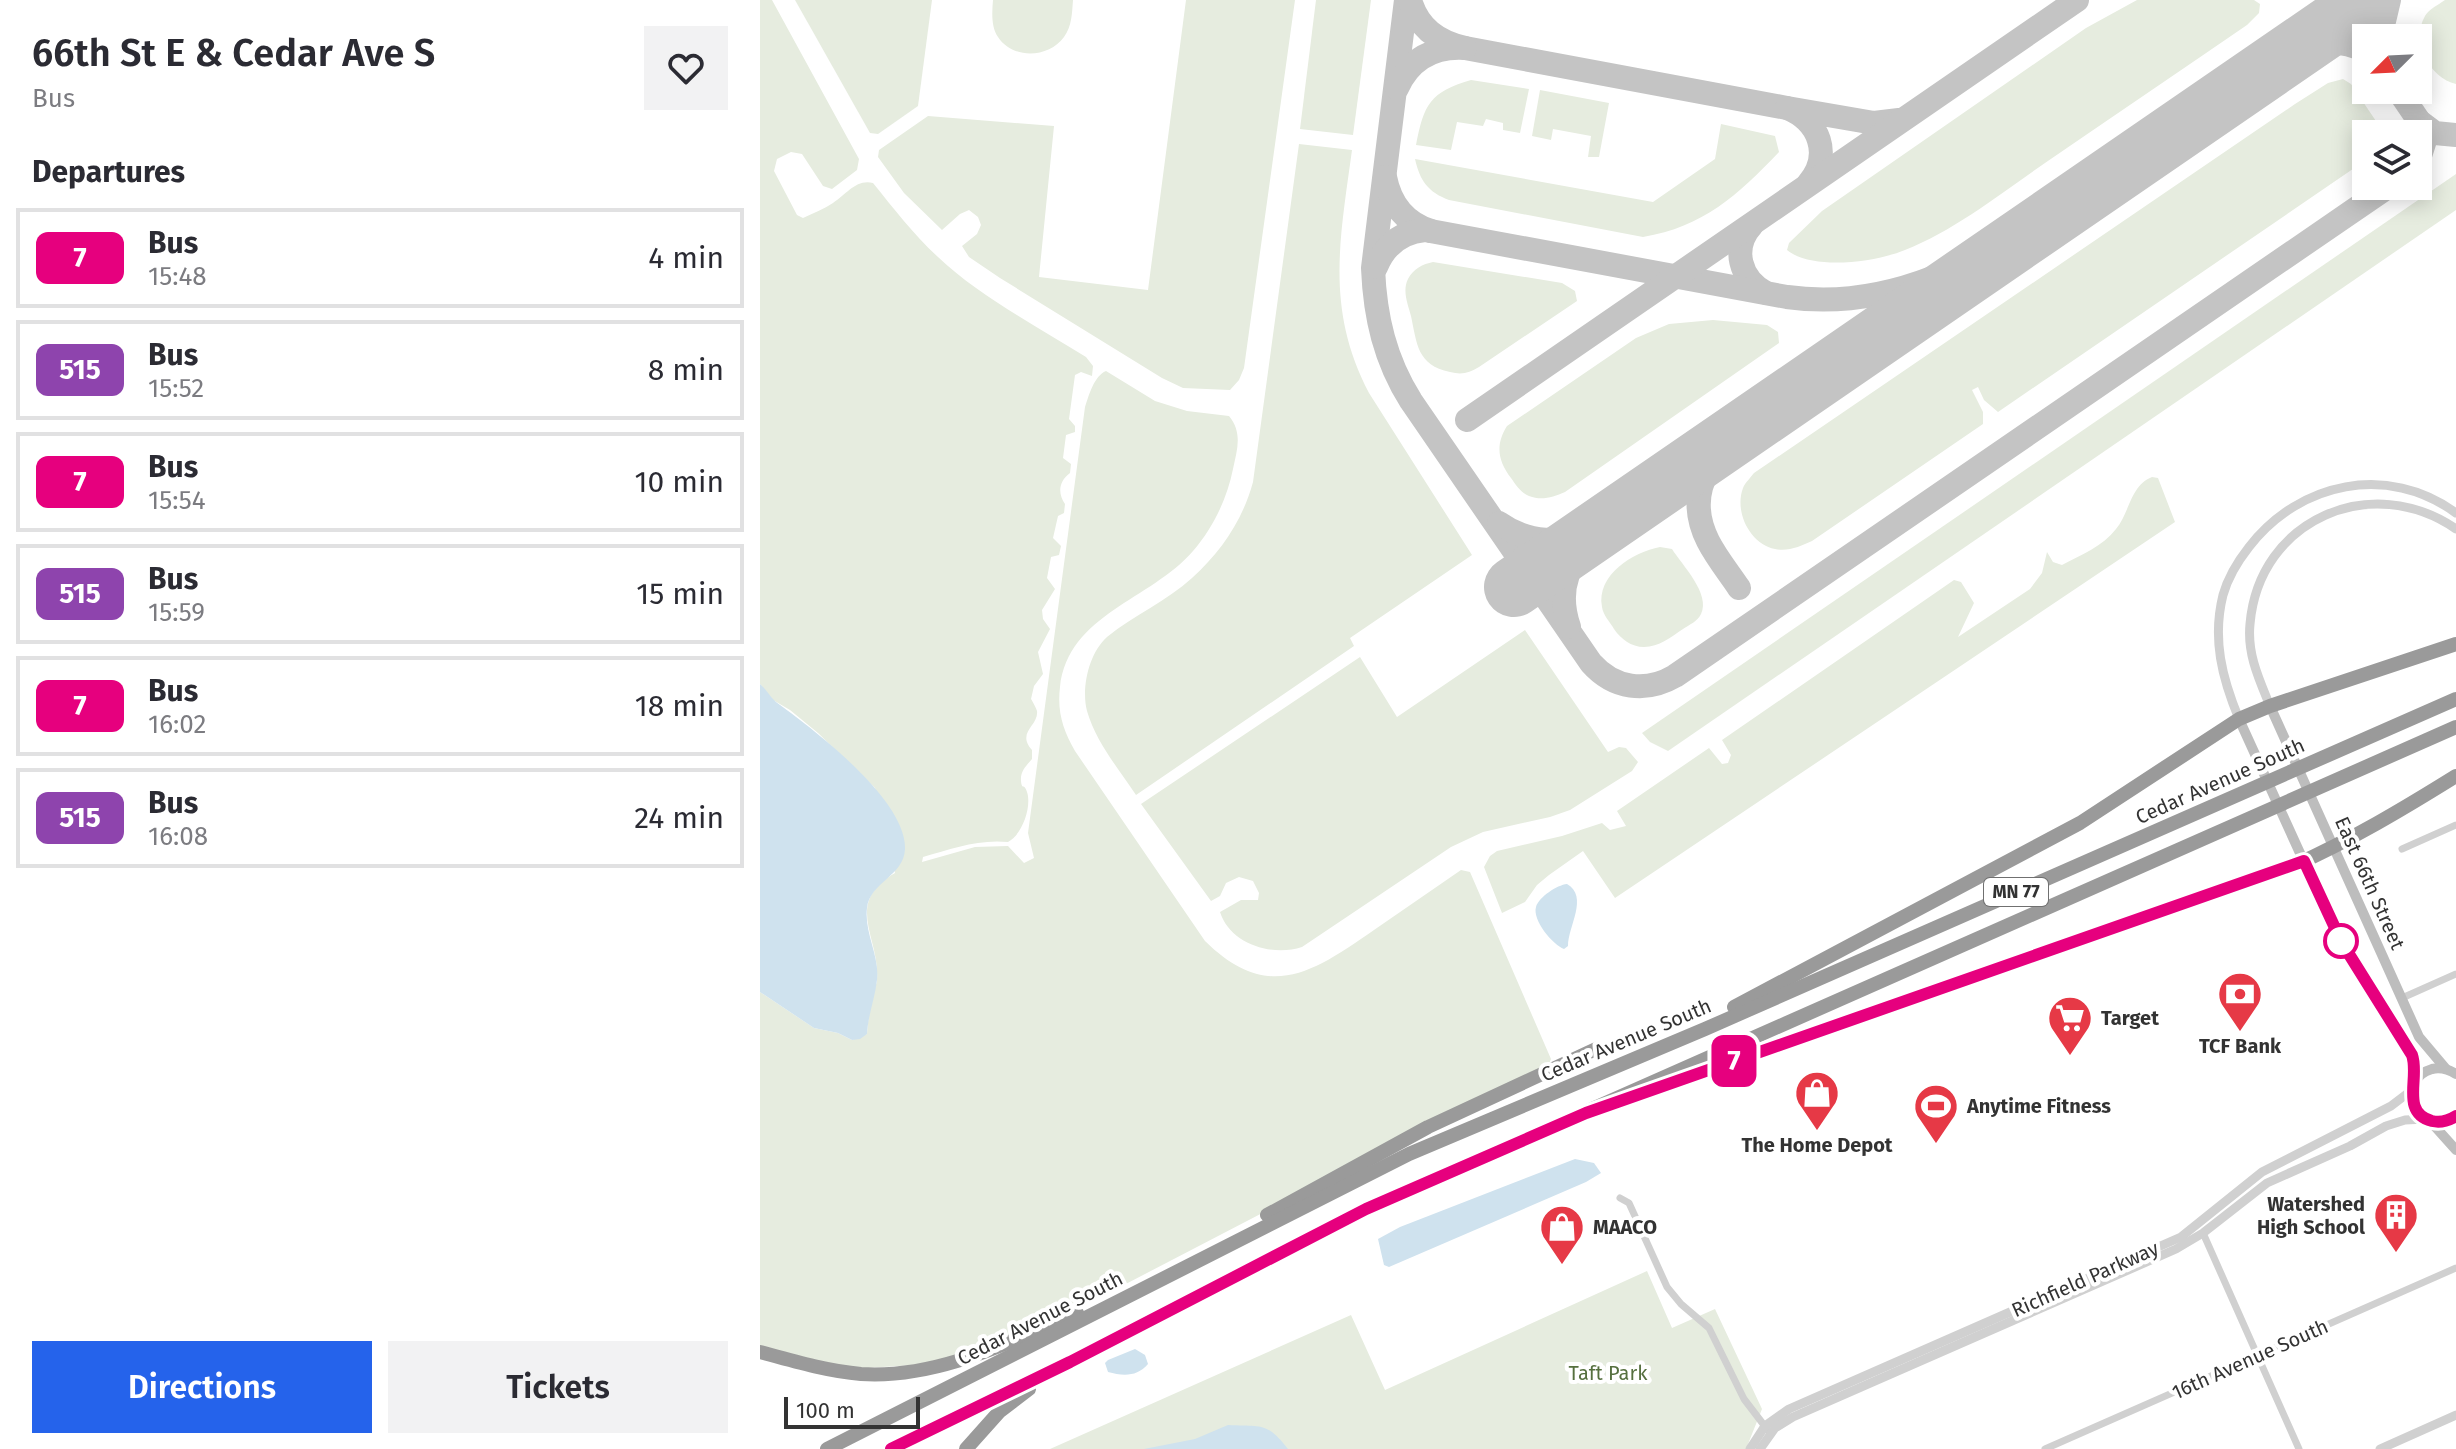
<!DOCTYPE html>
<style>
body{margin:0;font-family:"Fira Sans",sans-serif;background:#f2f2f3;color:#2b2b33;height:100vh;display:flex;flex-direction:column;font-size:30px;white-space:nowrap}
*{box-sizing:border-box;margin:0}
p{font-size:26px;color:#7c7c81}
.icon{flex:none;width:44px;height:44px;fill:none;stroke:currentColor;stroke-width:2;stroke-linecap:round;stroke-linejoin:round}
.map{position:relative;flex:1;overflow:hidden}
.sheet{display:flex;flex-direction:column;background:#fff;width:760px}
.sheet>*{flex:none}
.badge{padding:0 16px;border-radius:12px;font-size:28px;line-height:52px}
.needle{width:52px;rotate:246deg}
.tools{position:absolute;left:1592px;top:24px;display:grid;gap:16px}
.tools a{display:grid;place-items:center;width:80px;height:80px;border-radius:0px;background:#fff;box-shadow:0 4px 20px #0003;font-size:40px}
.scale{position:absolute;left:24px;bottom:20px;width:136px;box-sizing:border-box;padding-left:8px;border:4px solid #333;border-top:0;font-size:22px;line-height:28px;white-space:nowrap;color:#333;-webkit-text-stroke:6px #fff;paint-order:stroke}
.map>.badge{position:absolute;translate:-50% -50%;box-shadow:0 0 0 4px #fff}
h2{padding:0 32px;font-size:30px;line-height:72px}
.round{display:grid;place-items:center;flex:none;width:84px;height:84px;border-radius:0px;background:#f2f2f3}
.head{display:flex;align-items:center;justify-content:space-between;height:136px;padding:0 32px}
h1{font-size:38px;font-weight:600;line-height:60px}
.primary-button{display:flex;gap:16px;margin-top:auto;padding:16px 32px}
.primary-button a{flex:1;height:92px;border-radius:0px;background:#2563eb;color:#fff;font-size:32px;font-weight:600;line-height:92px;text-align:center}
.primary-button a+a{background:#f2f2f3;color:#2b2b33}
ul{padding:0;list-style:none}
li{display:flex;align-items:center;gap:24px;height:100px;margin:0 16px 12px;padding:0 16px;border:4px solid #e1e1e2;border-radius:0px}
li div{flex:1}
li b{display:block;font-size:30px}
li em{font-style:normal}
li .badge{min-width:88px;font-weight:700;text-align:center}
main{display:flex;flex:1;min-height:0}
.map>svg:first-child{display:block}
.green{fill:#e6ecdf}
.water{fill:#cfe2ee}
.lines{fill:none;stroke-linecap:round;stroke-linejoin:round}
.taxiway{stroke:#c4c4c4;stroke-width:24}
.runway{stroke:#c4c4c4;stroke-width:60}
.minor{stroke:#d0d0d0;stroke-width:7}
.tertiary{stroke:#d0d0d0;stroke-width:9}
.secondary{stroke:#bdbdbd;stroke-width:10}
.motorway{stroke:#9a9a9a;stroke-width:14}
.line-casing{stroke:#fff;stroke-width:18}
.line{stroke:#e6007e;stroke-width:12}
.stop-dot{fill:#fff;stroke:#e6007e;stroke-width:4}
.labels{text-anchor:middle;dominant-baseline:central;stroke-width:8;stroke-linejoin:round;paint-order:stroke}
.shield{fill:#fff;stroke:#707070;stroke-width:2}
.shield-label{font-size:18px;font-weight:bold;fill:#333}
.street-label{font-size:20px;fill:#333;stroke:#fff}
.poi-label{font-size:20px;font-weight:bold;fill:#333;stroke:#fff;text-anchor:start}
.park-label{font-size:20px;fill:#56703f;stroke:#fff}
</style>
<main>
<section class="sheet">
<div class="head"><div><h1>66th St E &amp; Cedar Ave S</h1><p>Bus</p></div><a class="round"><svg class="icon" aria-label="heart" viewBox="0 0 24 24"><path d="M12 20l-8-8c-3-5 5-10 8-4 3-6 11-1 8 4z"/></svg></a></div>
<h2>Departures</h2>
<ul>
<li><span class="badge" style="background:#e6007e;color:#fff">7</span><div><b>Bus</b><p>15:48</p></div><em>4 min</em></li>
<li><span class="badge" style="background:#8e44ad;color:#fff">515</span><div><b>Bus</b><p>15:52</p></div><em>8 min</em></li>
<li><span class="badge" style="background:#e6007e;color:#fff">7</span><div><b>Bus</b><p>15:54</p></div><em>10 min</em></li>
<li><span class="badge" style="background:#8e44ad;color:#fff">515</span><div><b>Bus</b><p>15:59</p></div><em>15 min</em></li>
<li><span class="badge" style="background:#e6007e;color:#fff">7</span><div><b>Bus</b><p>16:02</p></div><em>18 min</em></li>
<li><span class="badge" style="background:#8e44ad;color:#fff">515</span><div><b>Bus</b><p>16:08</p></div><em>24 min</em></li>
</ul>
<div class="primary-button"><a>Directions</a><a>Tickets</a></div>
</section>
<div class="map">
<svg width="1696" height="1449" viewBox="0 0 1696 1449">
<rect width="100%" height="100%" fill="#fff"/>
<g class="green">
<path d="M 0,0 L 12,0 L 99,159 L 97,170 L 72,189 L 63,186 L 42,154 L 31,152 L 17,159 L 14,171 L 37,215 L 43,218 C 53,213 64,209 73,203 C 87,194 96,179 113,183 C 134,209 154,235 178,257 C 219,296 278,327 326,357 L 333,366 L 332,376 L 321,372 L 315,375 L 309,419 L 315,426 L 315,432 L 306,435 L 303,458 L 311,464 L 310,473 C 298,482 298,494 305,504 L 304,513 L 298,516 L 293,538 L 301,546 L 299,555 L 291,557 L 287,578 L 295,589 L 282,610 L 283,619 L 290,629 L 278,652 L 283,674 L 274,686 L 271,699 C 272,700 277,710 277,711 C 279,726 256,732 272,750 L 272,759 C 267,765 260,771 261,781 C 262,791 264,782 267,792 C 272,807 262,835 248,842 C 218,839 191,849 163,857 L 162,862 L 215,847 L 248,846 L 264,863 L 274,858 L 268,833 L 325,407 C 329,395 334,376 346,371 L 395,401 L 427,411 L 469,416 C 483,433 477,450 473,469 C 467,499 453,528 433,551 C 391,600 308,614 300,687 C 297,712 303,730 315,751 L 445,941 C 508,1003 552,973 614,930 C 643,910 672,890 701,870 L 710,872 L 791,1059 L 789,1064 L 360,1287 L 278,1325 L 171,1364 L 90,1369 L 0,1348 L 0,992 L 54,1028 L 78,1033 L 92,1040 L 107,1034 C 108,1022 109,1009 112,997 C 113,991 117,985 117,979 C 120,937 83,903 135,873 L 115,788 L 58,733 L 30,710 L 13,700 L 0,684 Z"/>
<path d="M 35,0 L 172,0 L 158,106 L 118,134 L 110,133 Z"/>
<path d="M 233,0 L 313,0 C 312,13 312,26 304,37 C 289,58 253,60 238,37 C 231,27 232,12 233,0 Z"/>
<path d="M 426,0 L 535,0 L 484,368 L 479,380 L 470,390 L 423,388 L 402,378 L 240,278 L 209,257 L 202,246 L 217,234 L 221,225 L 218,217 L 209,210 L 200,214 L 182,230 L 144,193 L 118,157 L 119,150 L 168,116 L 294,126 L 279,277 L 388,290 Z"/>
<path d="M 556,0 L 611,0 L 593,135 L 540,129 Z"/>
<path d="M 1377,0 L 1494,0 L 1500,4 L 1499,13 L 1487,25 C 1420,71 1352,117 1285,163 C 1240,194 1195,230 1145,250 C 1116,262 1053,271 1027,250 L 1029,243 L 1062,211 L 1326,28 Z"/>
<path d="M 1685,0 L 1696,0 L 1696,84 C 1670,78 1650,42 1665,16 C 1669,9 1678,5 1685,0 Z"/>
<path d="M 1583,79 L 1591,84 L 1622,130 L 1623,134 L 1606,134 L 1606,160 L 1238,412 L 1224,400 L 1218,387 L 1212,390 L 1223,412 L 1223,424 L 1052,541 C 1041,546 1028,552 1015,549 C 990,544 974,512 983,488 C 985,483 991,477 994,473 L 1535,104 L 1568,83 Z"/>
<path d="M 711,80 L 769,89 L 760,133 L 743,130 L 743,123 L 726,119 L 723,126 L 697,122 L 691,150 L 656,145 C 664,104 670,92 711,80 Z"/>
<path d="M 780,90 L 849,103 L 839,157 L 828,157 L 831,136 L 793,129 L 791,140 L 772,136 Z"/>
<path d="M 961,124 L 1015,136 L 1019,152 C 978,195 943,227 883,237 L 689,200 C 668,192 660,181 655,159 L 893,202 L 955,159 Z"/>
<path d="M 539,144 L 592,150 C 580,239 565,309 609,393 L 712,555 L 590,638 L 594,646 L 376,795 C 358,768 336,742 327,711 C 321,688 329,653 347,637 C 374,615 407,601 432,578 C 462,551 483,519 493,482 Z"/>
<path d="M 1696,174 L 1696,210 L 908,751 L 890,742 L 882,733 Z"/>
<path d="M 673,262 L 802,283 L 815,291 L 817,301 L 719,367 C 709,373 702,375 690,372 C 657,365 657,344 651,316 C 648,304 642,291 648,279 C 653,269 663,264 673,262 Z"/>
<path d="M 953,320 L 1007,325 L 1018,332 L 1019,343 L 805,492 C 793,497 782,501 769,496 C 761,493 756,485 751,478 C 738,461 735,445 747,426 L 876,338 L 909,324 Z"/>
<path d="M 1392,477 L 1398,478 L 1415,522 L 855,898 L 823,851 L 789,875 L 777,885 L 765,902 L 742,913 L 724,867 L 730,856 L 737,851 L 802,836 L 842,823 L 850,830 L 866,826 L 857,811 L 949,748 L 962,764 L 968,763 L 971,755 L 962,740 L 1194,580 L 1201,582 L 1214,603 L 1198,637 L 1270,589 L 1282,573 L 1287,552 L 1293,562 L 1302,565 C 1321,555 1343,546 1356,529 C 1370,512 1370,486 1392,477 Z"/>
<path d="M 900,547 L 912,549 C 922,565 951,594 941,614 C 938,621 929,625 923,629 C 911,637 899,647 884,647 C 871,647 861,639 854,629 C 850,622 843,615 842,607 C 836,575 873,552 900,547 Z"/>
<path d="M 765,630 L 848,752 L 859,747 L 866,748 L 878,762 L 872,771 L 810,810 L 790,817 L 723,832 L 691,847 L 542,947 C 512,957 470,944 460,912 L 481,900 L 498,900 L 499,893 L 493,881 L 479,877 L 466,883 L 460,896 L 451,901 L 381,804 L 600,657 L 637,717 Z"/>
<path d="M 887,1271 L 912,1328 L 955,1309 L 1002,1409 L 986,1449 L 290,1449 L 591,1315 L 625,1390 Z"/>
</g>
<g class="water">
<path d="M 0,684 C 6,689 10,697 16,702 C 52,728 147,800 145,849 C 144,876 110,882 107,908 C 104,933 120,956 117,980 C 115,998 108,1015 107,1034 L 100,1039 L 92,1040 L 78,1033 L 54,1028 L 0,992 Z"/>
<path d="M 807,884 C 829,897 808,926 808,946 L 804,949 C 793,945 772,920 776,907 C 779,897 797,885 807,884 Z"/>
<path d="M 815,1159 L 834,1163 L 841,1173 L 826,1182 L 629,1267 L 624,1265 L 618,1239 L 640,1227 Z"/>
<path d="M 375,1349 L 385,1355 L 388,1364 C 377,1377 363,1376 348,1372 L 345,1363 L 348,1360 Z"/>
<path d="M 468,1425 C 500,1427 507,1421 528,1449 L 384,1449 L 435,1439 Z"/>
</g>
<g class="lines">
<g class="taxiway">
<path d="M 646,0 L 613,268 C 615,317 625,360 651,401 L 831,663 C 854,689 886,693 915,676 L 1629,186"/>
<path d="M 1573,0 L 1606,44"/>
<path d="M 1620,38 L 1629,0"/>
<path d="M 705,48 L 1027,108"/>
<path d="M 1500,74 C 1539,51 1561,30 1606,51"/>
<path d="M 637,88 C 650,59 673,46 705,48 C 678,42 658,28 650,0"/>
<path d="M 1638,90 L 1659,121"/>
<path d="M 1658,162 L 1665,140 L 1659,121 L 1675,133 L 1696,135"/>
<path d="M 625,177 C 630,203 645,223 671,231"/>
<path d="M 1048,184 C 1073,155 1059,121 1027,108 L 1114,123 L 1139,120"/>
<path d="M 992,225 C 971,248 980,279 1006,293"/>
<path d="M 616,267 C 625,245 641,232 665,230 L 1027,297 C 1133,312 1219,260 1306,207"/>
<path d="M 707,420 L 1317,0"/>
<path d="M 739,523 C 770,545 800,543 835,531 C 811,562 795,586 809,627"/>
<path d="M 979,588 C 969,573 956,557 948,541 C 919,483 962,448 1003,416"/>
</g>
<path class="runway" d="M 754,587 L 1608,0"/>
<g class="minor">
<path d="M 1642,849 L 1696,825"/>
<path d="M 1642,998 L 1696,974"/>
<path d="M 860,1198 L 869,1203 L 907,1287 L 921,1304 L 949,1328 L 984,1399 L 1010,1433"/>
<path d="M 1443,1233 L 1539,1449"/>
<path d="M 1285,1449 L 1696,1268"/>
</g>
<g class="tertiary">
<path d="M 1510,706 C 1499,679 1487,654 1490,624 C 1499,519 1612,471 1696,529"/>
<path d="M 1479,719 C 1462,678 1452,639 1463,595 C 1468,577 1478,561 1489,547 C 1539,482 1628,463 1696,513"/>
<path d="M 990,1449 L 1005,1426 L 1029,1409 L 1421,1237 L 1502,1172 L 1631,1106 L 1652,1090"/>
<path d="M 1000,1449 L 1015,1428 L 1033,1417 L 1416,1249 L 1443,1233 L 1507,1183 L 1590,1146 L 1626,1126 L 1645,1120 L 1665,1119"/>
<path d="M 1620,1449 L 1696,1415"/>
</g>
<g class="secondary">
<path d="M 1510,706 L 1659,1037 L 1686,1069"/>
<path d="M 1479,719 L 1580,941 L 1602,978 L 1652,1055 L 1655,1067 L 1655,1082"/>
<path d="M 1696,1074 C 1688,1069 1681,1067 1672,1069 C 1633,1080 1657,1141 1696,1116"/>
<path d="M 1670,1121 L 1696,1150"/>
</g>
<g class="motorway">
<path d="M 974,1007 L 1320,823 L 1479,719 L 1510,706 L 1696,644"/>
<path d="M 928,1077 L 1278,953 L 1533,866 C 1591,840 1643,809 1696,776"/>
<path d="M 507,1215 L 668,1127 L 838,1048"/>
<path d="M 0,1352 C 33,1361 67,1371 101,1374 C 177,1379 249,1342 317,1313"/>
<path d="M 67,1449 L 649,1154 L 945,1029 L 1696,699"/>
<path d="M 131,1449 L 310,1362 L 606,1209 L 1696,727"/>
<path d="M 206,1449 L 239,1412 L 269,1389"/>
</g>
</g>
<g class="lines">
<g class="line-casing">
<path id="line" d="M 131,1449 L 310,1362 L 606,1209 L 826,1113 L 1544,861 L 1582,943 L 1652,1055 C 1660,1077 1640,1113 1672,1121 C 1681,1123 1688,1121 1696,1116"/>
</g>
<use href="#line" class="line"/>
</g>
<defs>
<g id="bank-pin" transform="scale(2.3)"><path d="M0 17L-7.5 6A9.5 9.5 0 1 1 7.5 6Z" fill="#e63946" stroke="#fff"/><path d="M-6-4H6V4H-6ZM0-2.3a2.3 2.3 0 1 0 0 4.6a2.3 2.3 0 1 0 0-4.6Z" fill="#fff"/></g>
<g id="supermarket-pin" transform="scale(2.3)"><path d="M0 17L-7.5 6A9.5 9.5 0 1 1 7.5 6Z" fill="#e63946" stroke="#fff"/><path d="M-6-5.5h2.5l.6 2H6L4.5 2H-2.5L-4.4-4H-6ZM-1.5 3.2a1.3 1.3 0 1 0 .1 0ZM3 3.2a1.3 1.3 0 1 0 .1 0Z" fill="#fff"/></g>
<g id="shop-pin" transform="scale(2.3)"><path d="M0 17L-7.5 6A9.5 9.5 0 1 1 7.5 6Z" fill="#e63946" stroke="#fff"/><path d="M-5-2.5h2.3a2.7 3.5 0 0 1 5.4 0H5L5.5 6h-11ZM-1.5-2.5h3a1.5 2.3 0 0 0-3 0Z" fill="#fff"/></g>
<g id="stadium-pin" transform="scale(2.3)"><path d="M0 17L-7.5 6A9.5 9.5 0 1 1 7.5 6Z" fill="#e63946" stroke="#fff"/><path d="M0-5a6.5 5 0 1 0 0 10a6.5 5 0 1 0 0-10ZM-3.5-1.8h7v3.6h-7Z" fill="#fff"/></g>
<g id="building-pin" transform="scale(2.3)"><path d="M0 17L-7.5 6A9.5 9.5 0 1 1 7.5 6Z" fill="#e63946" stroke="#fff"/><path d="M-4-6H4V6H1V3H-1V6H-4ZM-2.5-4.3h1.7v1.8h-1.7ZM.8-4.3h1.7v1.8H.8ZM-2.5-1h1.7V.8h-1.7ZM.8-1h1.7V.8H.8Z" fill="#fff"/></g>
</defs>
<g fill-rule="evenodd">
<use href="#bank-pin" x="1480" y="994"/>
<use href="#supermarket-pin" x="1310" y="1018"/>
<use href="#shop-pin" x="1057" y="1093"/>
<use href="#stadium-pin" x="1176" y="1106"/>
<use href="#building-pin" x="1636" y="1215"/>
<use href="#shop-pin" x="802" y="1227"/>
</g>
<circle class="stop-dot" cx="1581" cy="941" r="16"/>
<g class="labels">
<rect class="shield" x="1224" y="878" width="64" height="28" rx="6"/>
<g class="shield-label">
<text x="1256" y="892">MN 77</text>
</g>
<g class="street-label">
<text transform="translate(1460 781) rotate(-24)">Cedar Avenue South</text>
<text transform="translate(1610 883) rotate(66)">East 66th Street</text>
<text transform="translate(866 1040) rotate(-23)">Cedar Avenue South</text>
<text transform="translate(1325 1279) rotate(-24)">Richfield Parkway</text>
<text transform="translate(280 1318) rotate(-27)">Cedar Avenue South</text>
<text transform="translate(1490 1359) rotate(-24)">16th Avenue South</text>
</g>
<g class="poi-label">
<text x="1341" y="1018">Target</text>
<text x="1480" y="1046" text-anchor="middle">TCF Bank</text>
<text x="1207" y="1106">Anytime Fitness</text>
<text x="1057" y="1145" text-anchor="middle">The Home Depot</text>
<text x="1605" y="1204" text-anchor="end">Watershed<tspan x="1605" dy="23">High School</tspan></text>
<text x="833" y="1227">MAACO</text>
</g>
<g class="park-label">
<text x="848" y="1373">Taft Park</text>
</g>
</g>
</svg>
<div class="tools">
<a><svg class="needle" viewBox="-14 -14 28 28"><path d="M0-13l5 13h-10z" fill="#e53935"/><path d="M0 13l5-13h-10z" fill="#7c7c81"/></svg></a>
<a><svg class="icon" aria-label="layers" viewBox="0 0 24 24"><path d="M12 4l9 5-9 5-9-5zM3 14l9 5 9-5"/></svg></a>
</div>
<div class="scale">100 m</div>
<b class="badge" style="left:974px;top:1061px;background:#e6007e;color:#fff">7</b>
</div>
</main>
